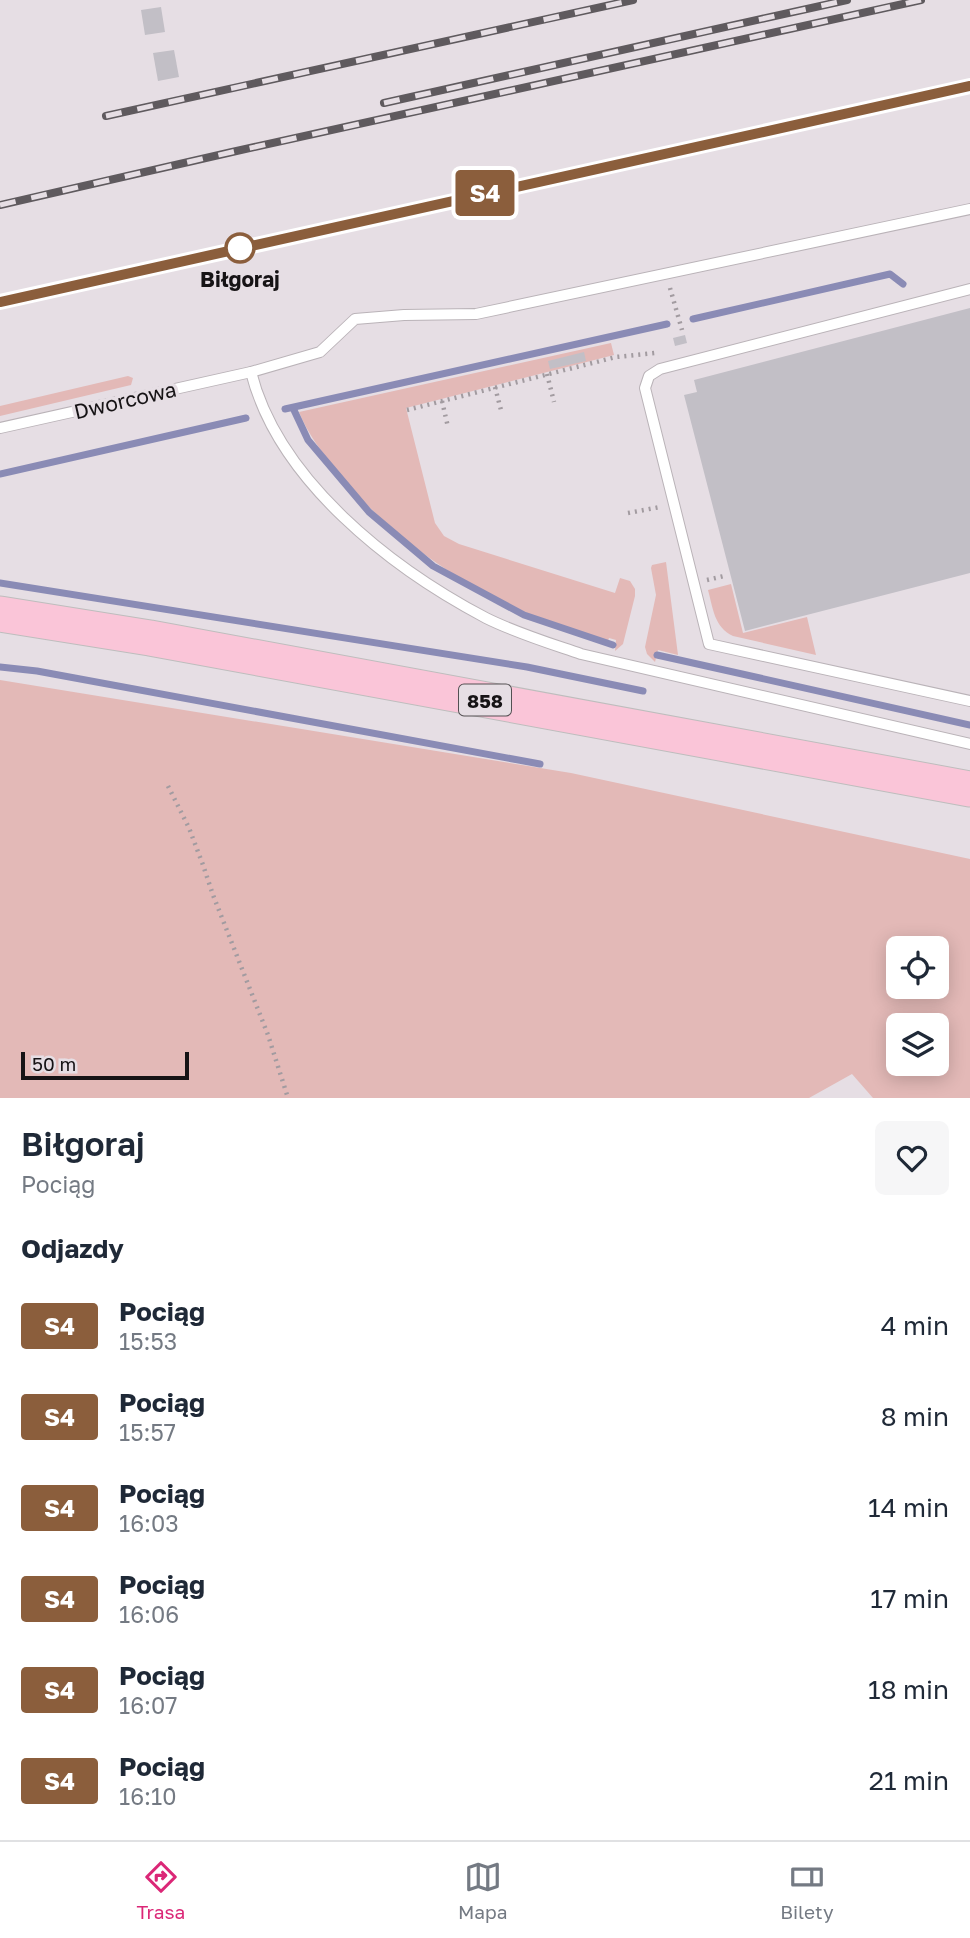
<!DOCTYPE html>
<html lang="pl">
<meta charset="utf-8">
<style>
body{margin:0;font-family:"Golos Text",sans-serif;background:#f6f6f7;color:#1f2937;height:100vh;display:flex;flex-direction:column;font-size:26px;white-space:nowrap}
*{box-sizing:border-box;margin:0}
p{font-size:23px;color:#747a83}
.icon{flex:none;width:38px;height:38px;fill:none;stroke:currentColor;stroke-width:2;stroke-linecap:round;stroke-linejoin:round}
.map{position:relative;height:1098px;overflow:hidden}
.panel{display:flex;flex-direction:column;background:#fff;flex:1}
.panel>*{flex:none}
.badge{padding:0 14px;border-radius:5px;font-size:24px;line-height:46px}
.controls{position:absolute;left:886px;top:936px;display:grid;gap:14px}
.controls a{display:grid;place-items:center;width:63px;height:63px;border-radius:10px;background:#fff;box-shadow:0 4px 18px #0003;font-size:35px}
.scale{position:absolute;left:21px;bottom:18px;width:168px;box-sizing:border-box;padding-left:7px;border:4px solid #161315;border-top:0;font-size:19px;line-height:24px;white-space:nowrap;color:#161315;-webkit-text-stroke:5px #e6dee4;paint-order:stroke}
.map>.badge{position:absolute;translate:-50% -50%;box-shadow:0 0 0 4px #fff}
h2{padding:0 21px;font-size:26px;line-height:63px}
.round{display:grid;place-items:center;flex:none;width:74px;height:74px;border-radius:10px;background:#f6f6f7}
.summary{display:flex;align-items:center;justify-content:space-between;height:119px;padding:0 21px}
h1{font-size:33px;font-weight:600;line-height:52px}
ul{padding:0;list-style:none}
li{display:flex;align-items:center;gap:21px;height:91px;padding:0 21px}
li div{flex:1}
li b{display:block;font-size:26px}
li em{font-style:normal}
li .badge{min-width:77px;font-weight:700;text-align:center}
.tabs{display:flex;justify-content:space-around;align-items:center;height:98px;border-top:2px solid #e0e1e3;background:#fff;font-size:19px;color:#747a83}
.tabs a{display:grid;justify-items:center;gap:4px}
.tabs .selected{color:#db2777}
.map>svg:first-child{display:block}
.green{fill:#e3b9b7;fill-rule:evenodd}
.lines{fill:none;stroke-linecap:round;stroke-linejoin:round}
.stream{stroke:#8a8bb5;stroke-width:7}
.building{fill:#c2bfc6}
.service-casing{stroke:#bab3b8;stroke-width:12}
.primary-casing{stroke:#bebdbd;stroke-width:37}
.path{stroke:#a29ba0;stroke-width:4.5;stroke-dasharray:2 5;stroke-linecap:butt}
.service{stroke:#fff;stroke-width:10}
.primary{stroke:#fac5d8;stroke-width:35}
.rail-casing{stroke:#5f5a5e;stroke-width:8}
.rail{stroke:#e6dee4;stroke-width:5;stroke-dasharray:16;stroke-linecap:butt}
.line-casing{stroke:#fff;stroke-width:16}
.line{stroke:#8b5e3c;stroke-width:10}
.stop-dot{fill:#fff;stroke:#8b5e3c;stroke-width:3.5}
.labels{text-anchor:middle;dominant-baseline:central;stroke-width:7;stroke-linejoin:round;paint-order:stroke}
.shield{fill:#e6dee4;stroke:#545053;stroke-width:2}
.shield-label{font-size:19px;font-weight:bold;fill:#161315}
.stop-label{font-size:21px;font-weight:bold;fill:#161315;stroke:#e6dee4}
.street-label{font-size:21px;fill:#161315;stroke:#e6dee4}
</style>
<div class="map">
<svg width="970" height="1098" viewBox="0 0 970 1098">
<rect width="100%" height="100%" fill="#e6dee4"/>
<g class="green">
<path d="M 611,343 L 614,355 L 406,408 L 435,523 L 444,536 L 459,544 L 615,593 L 620,578 L 630,581 L 635,589 L 635,596 L 623,644 L 615,651 L 616,640 L 609,638 L 608,641 C 584,633 560,626 537,617 C 463,589 384,531 336,470 C 321,451 308,434 299,412 Z"/>
<path d="M 128,376 L 133,378 L 131,385 L 0,416 L 0,406 Z"/>
<path d="M 666,562 L 678,655 L 658,650 L 655,662 L 647,654 L 645,647 L 656,595 L 651,568 L 652,565 Z"/>
<path d="M 731,584 L 743,633 L 807,617 L 816,655 L 733,636 C 714,627 713,608 708,590 Z"/>
<path d="M 0,680 L 571,773 L 970,859 L 970,1098 L 873,1098 L 852,1074 L 809,1098 L 0,1098 ZM 898,948 L 936,948 L 936,987 L 898,987 ZM 898,1026 L 936,1026 L 936,1064 L 898,1064 Z"/>
</g>
<g class="lines">
<g class="stream">
<path d="M 693,319 L 890,274 L 903,284"/>
<path d="M 293,408 L 308,440 L 369,512 L 433,566 L 524,615 L 613,645"/>
<path d="M 285,409 L 667,324"/>
<path d="M 0,474 L 246,418"/>
<path d="M 0,583 L 527,667 L 643,691"/>
<path d="M 657,655 L 970,725"/>
<path d="M 0,667 L 37,671 L 540,764"/>
</g>
</g>
<g class="building">
<path d="M 161,7 L 165,32 L 145,35 L 141,10 Z"/>
<path d="M 174,50 L 179,77 L 158,81 L 153,53 Z"/>
<path d="M 970,308 L 970,573 L 745,631 L 684,395 L 697,392 L 694,380 Z"/>
<path d="M 685,335 L 687,343 L 675,346 L 673,338 Z"/>
<path d="M 584,352 L 586,361 L 550,369 L 548,361 Z"/>
</g>
<g class="lines">
<g class="service-casing">
<g id="service">
<path d="M 970,289 L 660,369 L 649,376 L 645,388 L 709,644 L 970,701"/>
<path d="M 251,372 C 278,480 391,568 486,618 C 516,633 549,643 581,654 L 970,744"/>
<path d="M 0,428 L 251,372 L 320,352 L 355,319 L 404,315 L 476,314 L 970,209"/>
</g>
</g>
<g class="primary-casing">
<path id="primary" d="M 0,614 L 150,638 L 970,789"/>
</g>
<g class="path">
<path d="M 670,288 L 682,330"/>
<path d="M 547,374 L 554,402"/>
<path d="M 495,387 L 502,414"/>
<path d="M 442,401 L 448,427"/>
<path d="M 407,410 L 616,357 L 655,353"/>
<path d="M 628,513 L 660,507"/>
<path d="M 707,580 L 724,576"/>
<path d="M 168,786 L 189,828 L 203,865 L 213,895 L 268,1035 L 288,1098"/>
</g>
<use href="#service" class="service"/>
<use href="#primary" class="primary"/>
<g class="rail-casing">
<g id="rail">
<path d="M 384,103 L 847,0"/>
<path d="M 106,116 L 633,0"/>
<path d="M 0,205 L 232,152 L 921,0"/>
<path d="M 0,302 L 970,86"/>
</g>
</g>
<use href="#rail" class="rail"/>
</g>
<g class="lines">
<g class="line-casing">
<path id="line" d="M 0,302 L 970,86"/>
</g>
<use href="#line" class="line"/>
</g>
<circle class="stop-dot" cx="240" cy="248" r="14"/>
<g class="labels">
<rect class="shield" x="459" y="684.5" width="52" height="31" rx="5"/>
<g class="shield-label">
<text x="485" y="700">858</text>
</g>
<g class="stop-label">
<text x="240" y="279">Biłgoraj</text>
</g>
<g class="street-label">
<text transform="translate(125 400) rotate(-13)">Dworcowa</text>
</g>
</g>
</svg>
<div class="controls">
<a><svg class="icon" aria-label="locate" viewBox="0 0 24 24"><circle cx="12" cy="12" r="6"/><path d="M12 2v4M12 18v4M2 12h4M18 12h4"/></svg></a>
<a><svg class="icon" aria-label="layers" viewBox="0 0 24 24"><path d="M12 4l9 5-9 5-9-5zM3 14l9 5 9-5"/></svg></a>
</div>
<div class="scale">50 m</div>
<b class="badge" style="left:485px;top:193px;background:#8b5e3c;color:#fff">S4</b>
</div>
<section class="panel">
<div class="summary"><div><h1>Biłgoraj</h1><p>Pociąg</p></div><a class="round"><svg class="icon" aria-label="heart" viewBox="0 0 24 24"><path d="M12 20l-8-8c-3-5 5-10 8-4 3-6 11-1 8 4z"/></svg></a></div>
<h2>Odjazdy</h2>
<ul>
<li><span class="badge" style="background:#8b5e3c;color:#fff">S4</span><div><b>Pociąg</b><p>15:53</p></div><em>4 min</em></li>
<li><span class="badge" style="background:#8b5e3c;color:#fff">S4</span><div><b>Pociąg</b><p>15:57</p></div><em>8 min</em></li>
<li><span class="badge" style="background:#8b5e3c;color:#fff">S4</span><div><b>Pociąg</b><p>16:03</p></div><em>14 min</em></li>
<li><span class="badge" style="background:#8b5e3c;color:#fff">S4</span><div><b>Pociąg</b><p>16:06</p></div><em>17 min</em></li>
<li><span class="badge" style="background:#8b5e3c;color:#fff">S4</span><div><b>Pociąg</b><p>16:07</p></div><em>18 min</em></li>
<li><span class="badge" style="background:#8b5e3c;color:#fff">S4</span><div><b>Pociąg</b><p>16:10</p></div><em>21 min</em></li>
</ul>
</section>
<nav class="tabs">
<a class="selected"><svg class="icon" aria-label="directions" viewBox="0 0 24 24"><path d="M12 3l9 9-9 9-9-9zM9 14v-3h6M13 9l2 2-2 2"/></svg>Trasa</a>
<a><svg class="icon" aria-label="map" viewBox="0 0 24 24"><path d="M3 6l6-2 6 2 6-2v14l-6 2-6-2-6 2zM9 4v14M15 6v14"/></svg>Mapa</a>
<a><svg class="icon" aria-label="tickets" viewBox="0 0 24 24"><path d="M3 7h18v10H3zM15 7v10"/></svg>Bilety</a>
</nav>
